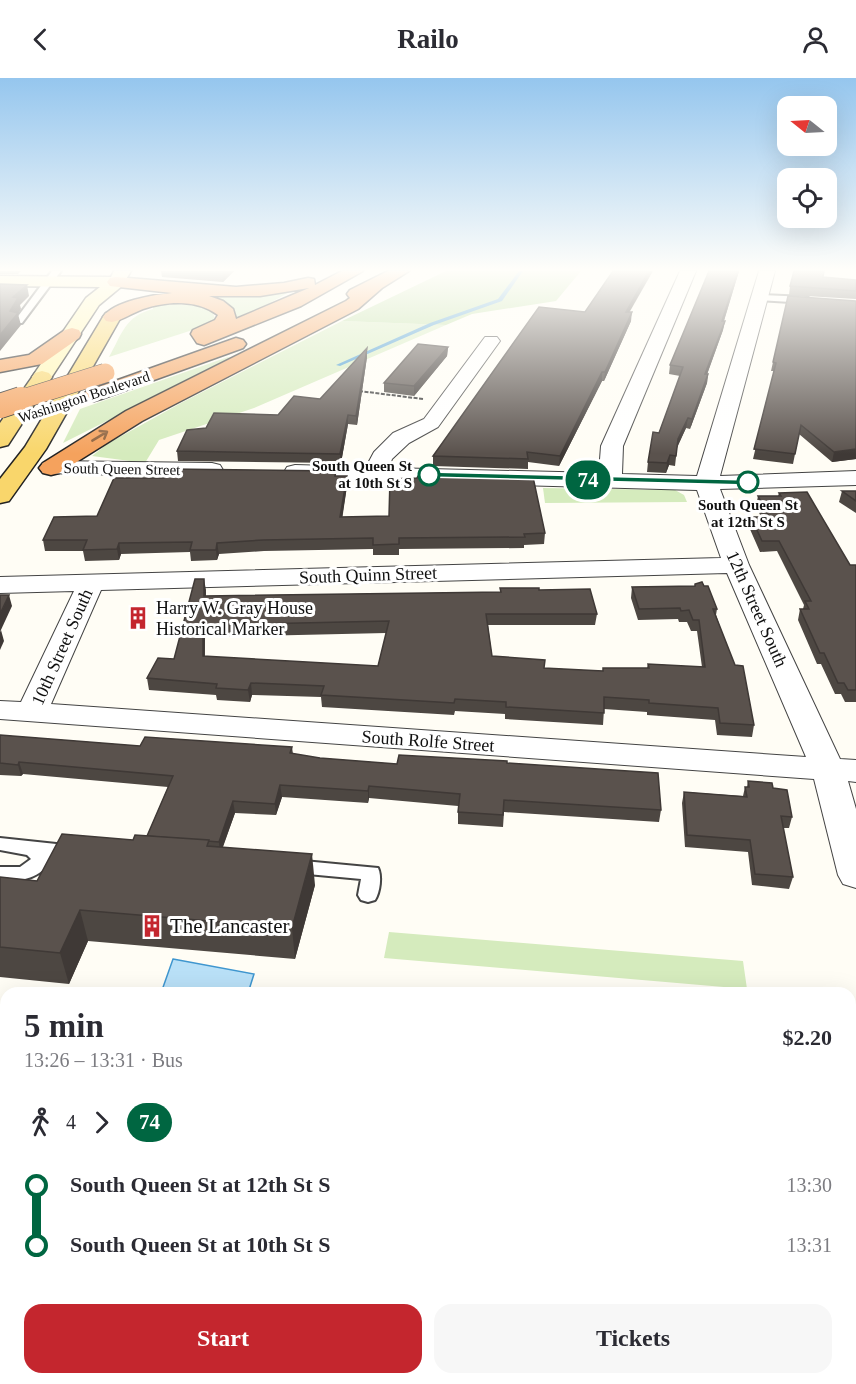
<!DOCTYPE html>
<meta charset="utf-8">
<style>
body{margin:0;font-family:Georgia,serif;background:#f7f7f7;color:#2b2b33;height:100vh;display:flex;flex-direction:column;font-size:22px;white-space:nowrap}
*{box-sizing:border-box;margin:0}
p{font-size:20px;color:#7c7c81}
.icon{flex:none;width:33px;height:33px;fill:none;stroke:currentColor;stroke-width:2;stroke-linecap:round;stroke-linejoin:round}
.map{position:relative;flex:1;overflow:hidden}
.details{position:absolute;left:0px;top:909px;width:856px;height:398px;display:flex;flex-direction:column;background:#fff;border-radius:18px 18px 0 0;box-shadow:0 6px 24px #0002}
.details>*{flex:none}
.badge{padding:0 12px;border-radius:20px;font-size:21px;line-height:39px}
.needle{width:39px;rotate:288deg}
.fabs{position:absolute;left:777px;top:18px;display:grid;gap:12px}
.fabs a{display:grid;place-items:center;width:60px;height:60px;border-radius:12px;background:#fff;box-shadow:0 6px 24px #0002;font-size:30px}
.map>.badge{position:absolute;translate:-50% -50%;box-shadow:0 0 0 3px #fff}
.legs{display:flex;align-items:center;gap:9px;height:66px;padding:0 24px;font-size:20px}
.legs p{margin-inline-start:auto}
.headline{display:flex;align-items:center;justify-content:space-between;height:102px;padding:0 24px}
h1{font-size:33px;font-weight:700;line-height:45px}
.primary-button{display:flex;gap:12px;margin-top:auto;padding:12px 24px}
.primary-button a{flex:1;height:69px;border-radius:18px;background:#c4262e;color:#fff;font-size:24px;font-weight:700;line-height:69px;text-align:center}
.primary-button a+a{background:#f7f7f7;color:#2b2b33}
ul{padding:0 24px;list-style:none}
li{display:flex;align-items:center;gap:21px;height:60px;font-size:22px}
li i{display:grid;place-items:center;width:9px;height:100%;margin:0 8px;background:currentColor}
li i::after{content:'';width:15px;height:15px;margin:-8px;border:4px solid;border-radius:50%;background:#fff}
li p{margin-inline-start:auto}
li:first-child i{background:linear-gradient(#0000 50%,currentColor 0)}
li:last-child i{background:linear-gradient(currentColor 50%,#0000 0)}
header{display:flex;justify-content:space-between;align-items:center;height:78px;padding:0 24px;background:#fff;font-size:27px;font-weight:700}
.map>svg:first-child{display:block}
.green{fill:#d5ebbd}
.forest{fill:#b9dc9c}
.water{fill:#b9e0f7;stroke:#3f96cf;stroke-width:1.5}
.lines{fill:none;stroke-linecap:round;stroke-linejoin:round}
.stream{fill:#3f96cf;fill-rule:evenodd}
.lane-casing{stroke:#444;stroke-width:4}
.street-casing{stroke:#444;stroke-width:2}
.secondary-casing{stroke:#333;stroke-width:3}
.primary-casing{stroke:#222;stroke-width:3}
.highway-casing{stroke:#222;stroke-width:3}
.path{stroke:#333;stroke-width:2;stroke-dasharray:4 1.5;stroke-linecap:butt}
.lane{fill:#fff;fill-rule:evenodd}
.street{fill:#fff;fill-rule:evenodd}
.secondary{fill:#fff6b0;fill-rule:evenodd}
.primary{fill:#f9d66b;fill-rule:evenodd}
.highway{fill:#f5a25d;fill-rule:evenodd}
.highway-bridge-far1-casing{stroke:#222;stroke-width:20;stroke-linecap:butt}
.highway-bridge-casing{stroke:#222;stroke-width:26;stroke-linecap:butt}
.highway-bridge-far1{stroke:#f5a25d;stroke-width:19}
.highway-bridge{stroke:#f5a25d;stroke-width:24}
.wall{fill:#4d4742;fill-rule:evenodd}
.shaded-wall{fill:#3f3936}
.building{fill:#5a524d;stroke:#3f3936;stroke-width:1.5;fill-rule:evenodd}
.oneway{stroke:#8e613b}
.line-1{fill:#006641;stroke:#fff;stroke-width:1.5}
.stop-1-dot{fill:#fff;stroke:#006641;stroke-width:3}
.labels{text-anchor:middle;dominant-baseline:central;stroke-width:6;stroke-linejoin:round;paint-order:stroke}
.far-street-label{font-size:15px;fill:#111;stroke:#fff}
.far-stop-label{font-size:15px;font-weight:bold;fill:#111;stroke:#fff;text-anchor:end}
.street-label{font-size:18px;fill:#111;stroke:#fff}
.poi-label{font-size:18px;fill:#111;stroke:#fff;text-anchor:start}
.near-poi-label{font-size:21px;fill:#111;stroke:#fff;text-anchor:start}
</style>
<header><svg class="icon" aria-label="back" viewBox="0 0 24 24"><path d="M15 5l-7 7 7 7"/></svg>Railo<svg class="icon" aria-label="person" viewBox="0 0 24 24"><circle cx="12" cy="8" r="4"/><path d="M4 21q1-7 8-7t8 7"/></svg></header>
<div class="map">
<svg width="856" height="1306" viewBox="0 0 856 1306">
<rect width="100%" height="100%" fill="#fffdf5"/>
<g class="green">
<path d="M 291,213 L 263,229 L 234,240 L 235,233 L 228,228 L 204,219 L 240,219 Z"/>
<path d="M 176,226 L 198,227 L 212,232 L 215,241 L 205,248 L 109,279 C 122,256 125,238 153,231 L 153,228 Z"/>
<path d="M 342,243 L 446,247 L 254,330 L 159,362 L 145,385 L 92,378 L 107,366 L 181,325 Z"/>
<path d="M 228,279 L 232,280 L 63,365 L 80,331 Z"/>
<path d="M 543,410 L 675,412 L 684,417 L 687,424 L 545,425 Z"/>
<path d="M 389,854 L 743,883 L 747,911 L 384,880 Z"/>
</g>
<path class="forest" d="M 446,193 L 581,193 L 556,223 L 472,236 L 446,247 L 342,243 Z"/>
<g class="water">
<path d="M 173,881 L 254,896 L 248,915 L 161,915 Z"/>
<path d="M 851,1194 L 856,1202 L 856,1306 L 848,1306 L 845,1301 L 850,1300 Z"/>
</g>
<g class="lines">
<path class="stream" d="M 519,193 L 523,193 L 502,223 L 434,247 L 340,288 L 336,287 L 430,245 L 498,221 Z"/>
<g class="lane-casing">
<g id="lane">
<path d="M 52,193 L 61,193 L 22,245 L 16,245 L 16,241 Z"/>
<path d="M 760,217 L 807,219 L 811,222 L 807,225 L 757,222 L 756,220 Z"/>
<path d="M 0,760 L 75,768 L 82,769 L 84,774 L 82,779 L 75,780 L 51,779 C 45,800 20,804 0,803 L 0,789 L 20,789 L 31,781 L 27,777 L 0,772 Z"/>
<path d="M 293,782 L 378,790 C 382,798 380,814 375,822 L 368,824 L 361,822 L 358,817 L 361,801 L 286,794 L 284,789 L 286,784 Z"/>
</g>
</g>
<g class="street-casing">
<g id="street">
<path d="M 680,193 L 696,193 L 623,368 L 622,396 L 697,398 L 759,193 L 775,193 L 720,398 L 856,393 L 856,407 L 720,411 L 749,487 L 840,681 L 856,682 L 856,704 L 848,703 L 856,731 L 856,810 L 843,806 L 838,797 L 814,701 L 0,641 L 0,623 L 21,624 L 74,513 L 0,515 L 0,499 L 721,480 L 697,412 L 295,401 L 287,399 L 284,394 L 287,389 L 295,387 L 366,389 L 374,374 L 393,355 L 424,341 L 485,259 L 497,259 L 500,263 L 438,349 L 409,365 L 392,381 L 389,390 L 599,395 L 601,368 ZM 727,495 L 806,679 L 51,626 L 101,512 Z"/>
<path d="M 51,383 L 212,385 L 220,387 L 223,392 L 220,397 L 212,399 L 43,395 L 40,390 L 43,385 Z"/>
</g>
</g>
<g class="secondary-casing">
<path id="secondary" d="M 114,193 L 131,193 L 122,208 L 99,227 L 49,303 L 35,303 L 32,299 L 86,220 L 100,209 L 0,208 L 0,198 L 111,199 Z"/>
</g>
<g class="primary-casing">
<g id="primary">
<path d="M 112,234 L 118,235 L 121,239 L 46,371 L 9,423 L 0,425 L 0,401 L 25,369 L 103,239 L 106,235 Z"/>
<path d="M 42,293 L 49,295 L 52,299 L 8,367 L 0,369 L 0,345 L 35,295 Z"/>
</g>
</g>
<g class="highway-casing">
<g id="highway">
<path d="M 342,193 L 363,193 L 301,228 L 204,267 L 197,265 L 191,256 L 193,252 L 215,242 L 218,237 C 197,221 167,223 143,231 C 132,235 123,242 112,244 L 106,243 L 103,239 C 114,223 153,217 172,215 L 110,208 L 107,204 L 110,200 L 116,199 L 236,209 L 284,205 L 308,200 L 314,201 L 315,207 ZM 309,210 L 236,241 L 233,231 L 223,223 L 209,218 L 260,218 Z"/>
<path d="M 388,193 L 409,193 L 382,210 L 358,231 L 142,343 L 59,395 L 51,397 L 43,395 L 39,390 L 43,385 L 126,333 L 346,223 L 350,220 L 347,216 L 350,212 Z"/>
<path d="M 72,250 L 79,252 L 81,256 L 79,260 L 42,286 L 0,294 L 0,282 L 29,277 L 65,252 Z"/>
<path d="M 236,260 L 243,262 L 246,266 L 243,270 L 101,321 L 94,323 L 87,321 L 83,317 L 87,313 Z"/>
</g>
</g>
<path class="path" d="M 359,313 L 423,321"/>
<use href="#lane" class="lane"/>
<use href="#street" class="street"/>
<use href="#secondary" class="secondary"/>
<use href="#primary" class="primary"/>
<use href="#highway" class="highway"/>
<g class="highway-bridge-far1-casing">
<path id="highway-bridge-far1" d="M 16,323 L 105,295"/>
</g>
<g class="highway-bridge-casing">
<path id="highway-bridge" d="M 0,328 L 21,321"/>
</g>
<use href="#highway-bridge-far1" class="highway-bridge-far1"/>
<use href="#highway-bridge" class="highway-bridge"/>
</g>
<g class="wall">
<path d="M 0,193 L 21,193 L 18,196 L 0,196 Z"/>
<path d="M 161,193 L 234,193 L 223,204 L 162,199 Z"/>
<path d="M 739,193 L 724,243 L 723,252 L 707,296 L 708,296 L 707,305 L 690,351 L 686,350 L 677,370 L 675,388 L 669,387 L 666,395 L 647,394 L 648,384 L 680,298 L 669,296 L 670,287 Z"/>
<path d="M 823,199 L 856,202 L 856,221 L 789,217 L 790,208 Z"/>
<path d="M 856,223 L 856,381 L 832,384 L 799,356 L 793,386 L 753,381 L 774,293 L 771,293 L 773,284 Z"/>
<path d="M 585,234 L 630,234 L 631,243 L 604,303 L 602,303 L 559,388 L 528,384 L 528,391 L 433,388 L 433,378 Z"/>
<path d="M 448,269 L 447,278 L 414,318 L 384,314 L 384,305 Z"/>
<path d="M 367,279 L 357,347 L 348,346 L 341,385 L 178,383 L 177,373 L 206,350 L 278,337 L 320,321 Z"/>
<path d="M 337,398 L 347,398 L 347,408 L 342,439 L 545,455 L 544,466 L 524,467 L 524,470 L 399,471 L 399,477 L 373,477 L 373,471 L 264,473 L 219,476 L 217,482 L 191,483 L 190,474 L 121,476 L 119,482 L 85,483 L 83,473 L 45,473 L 43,462 L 97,438 Z"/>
<path d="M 842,413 L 856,413 L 856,435 L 839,424 Z"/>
<path d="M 779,415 L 850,487 L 856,487 L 856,624 L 845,624 L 841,616 L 835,616 L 821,586 L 817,586 L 798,542 L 800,531 L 803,531 L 804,527 L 777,473 L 760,474 L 749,449 L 751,439 L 761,439 L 756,428 L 758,418 L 778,418 Z"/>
<path d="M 695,506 L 704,508 L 717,531 L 716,537 L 754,647 L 752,659 L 717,657 L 715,642 L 647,637 L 647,634 L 604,631 L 603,647 L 505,641 L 505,636 L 455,633 L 454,637 L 322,629 L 321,619 L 252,617 L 250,624 L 217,622 L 216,617 L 149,612 L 147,600 L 174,581 L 206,512 L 206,518 L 426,515 L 500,514 L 500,510 L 539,512 L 597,536 L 595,547 L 488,547 L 492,578 L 544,590 L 603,593 L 647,590 L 648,586 L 702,589 L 697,553 L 691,553 L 687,544 L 679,544 L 678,541 L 638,542 L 631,520 L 632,509 L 695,508 ZM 386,555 L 378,588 L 205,579 L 205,559 Z"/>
<path d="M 0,657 L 140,668 L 292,669 L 293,676 L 320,680 L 397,686 L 507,685 L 661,732 L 659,744 L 504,734 L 503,749 L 458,746 L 458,728 L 369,720 L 368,725 L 282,719 L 276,737 L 235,735 L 223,769 L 315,807 L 295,881 L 88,863 L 69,906 L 0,899 L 0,799 L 37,803 L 133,762 L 147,758 L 168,709 L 23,696 L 21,698 L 0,697 Z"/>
<path d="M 748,703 L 773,710 L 792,739 L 789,750 L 783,750 L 793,799 L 789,811 L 752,807 L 748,774 L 685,769 L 682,725 L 684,714 L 743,718 L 745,709 L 747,709 Z"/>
<path d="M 652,1300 L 797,1300 L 800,1306 L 654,1306 Z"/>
</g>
<g class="shaded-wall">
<path d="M 222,193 L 234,193 L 223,204 Z"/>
<path d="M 649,193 L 653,193 L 625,242 L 626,234 Z"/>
<path d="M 738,193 L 739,193 L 721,252 L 722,243 Z"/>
<path d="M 27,207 L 29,218 L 20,227 L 21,231 L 18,236 L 21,247 L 0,273 L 0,257 L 10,233 L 13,219 Z"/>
<path d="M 632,234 L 631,243 L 604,303 L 605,294 Z"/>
<path d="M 725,243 L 723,252 L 704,305 L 705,296 Z"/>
<path d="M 448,269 L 447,278 L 414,318 L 414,308 Z"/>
<path d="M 367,270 L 367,279 L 357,347 L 356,338 Z"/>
<path d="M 602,294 L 602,303 L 559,388 L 560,378 Z"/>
<path d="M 708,296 L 707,305 L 690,351 L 692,341 Z"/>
<path d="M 348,337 L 348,346 L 341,385 L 340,376 Z"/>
<path d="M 688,340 L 686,350 L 676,371 L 678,361 Z"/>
<path d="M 856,371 L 856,381 L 832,384 L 834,374 Z"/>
<path d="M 670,377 L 669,387 L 666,395 L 667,385 Z"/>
<path d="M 347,398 L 347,408 L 341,449 L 340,439 Z"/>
<path d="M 119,465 L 121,476 L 119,482 L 117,471 Z"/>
<path d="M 217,465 L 219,476 L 217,482 L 216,472 Z"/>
<path d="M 204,501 L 206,512 L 205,529 L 204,518 Z"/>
<path d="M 9,517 L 12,528 L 0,554 L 0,536 Z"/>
<path d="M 203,547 L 205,559 L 204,590 L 203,578 Z"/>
<path d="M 1,552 L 4,563 L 0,572 L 0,554 Z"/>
<path d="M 251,605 L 252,617 L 250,624 L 248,612 Z"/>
<path d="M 19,684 L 23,696 L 21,698 L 18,687 Z"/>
<path d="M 280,707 L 282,719 L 276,737 L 275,726 Z"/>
<path d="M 369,708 L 369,720 L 368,725 L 368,713 Z"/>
<path d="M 233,723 L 235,735 L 220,776 L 219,764 Z"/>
<path d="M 312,776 L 315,807 L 295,881 L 292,850 Z"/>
<path d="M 80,832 L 88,863 L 69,906 L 60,875 Z"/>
<path d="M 57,1300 L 79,1300 L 77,1306 L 55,1306 Z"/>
<path d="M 371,1300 L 395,1300 L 391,1306 L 367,1306 Z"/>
</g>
<g class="building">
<path d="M 613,193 L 649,193 L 626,234 L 632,234 L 605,294 L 602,294 L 560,378 L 527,374 L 528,381 L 433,378 L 539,229 L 585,234 Z"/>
<path d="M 709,193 L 738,193 L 722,243 L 725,243 L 705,296 L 708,296 L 692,341 L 688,340 L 678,361 L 676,378 L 670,377 L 667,385 L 648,384 L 653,354 L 659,355 L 683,289 L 670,287 Z"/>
<path d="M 794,193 L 824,193 L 823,199 L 856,202 L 856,213 L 790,208 Z"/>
<path d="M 0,206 L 27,207 L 13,219 L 18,220 L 10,233 L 18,235 L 0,257 Z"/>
<path d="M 788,218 L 856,223 L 856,371 L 834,374 L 801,347 L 795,376 L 754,371 L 776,285 L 773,284 Z"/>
<path d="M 418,266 L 448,269 L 414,308 L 384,305 Z"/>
<path d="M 367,270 L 356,338 L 348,337 L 340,376 L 177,373 L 187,352 L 206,350 L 214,335 L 278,337 L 294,318 L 320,321 Z"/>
<path d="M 168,391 L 336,393 L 335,398 L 347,398 L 340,439 L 389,438 L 390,401 L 417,400 L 420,395 L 533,399 L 545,455 L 524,456 L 525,459 L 399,460 L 399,466 L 373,467 L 373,460 L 263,462 L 217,465 L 216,472 L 190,472 L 192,464 L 119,465 L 117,471 L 83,472 L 87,462 L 43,462 L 54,439 L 97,438 L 114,400 L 164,400 Z"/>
<path d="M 842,413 L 856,413 L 856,423 Z"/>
<path d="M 807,414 L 850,487 L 856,487 L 856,612 L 848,612 L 844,605 L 838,605 L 824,575 L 820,575 L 800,531 L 809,531 L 805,523 L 811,523 L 779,463 L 762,463 L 751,439 L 769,439 L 758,418 L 781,418 L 779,415 Z"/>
<path d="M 195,501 L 204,501 L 204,518 L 426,515 L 501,514 L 500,510 L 539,510 L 539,512 L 590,511 L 597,536 L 486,536 L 492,578 L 545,582 L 544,590 L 603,593 L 603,590 L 649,590 L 648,586 L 705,589 L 699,542 L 693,542 L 689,532 L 681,533 L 680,530 L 639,531 L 632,509 L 695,508 L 695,506 L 702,504 L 704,508 L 708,508 L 717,531 L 713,531 L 735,587 L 743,588 L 754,647 L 720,645 L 718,630 L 649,625 L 649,622 L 604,619 L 604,635 L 506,629 L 506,624 L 455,621 L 454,625 L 321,617 L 324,608 L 251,605 L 248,612 L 216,610 L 217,606 L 147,600 L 158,580 L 174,581 ZM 389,543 L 378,588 L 203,578 L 203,547 Z"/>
<path d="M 0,517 L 9,517 L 0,536 Z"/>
<path d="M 0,657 L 140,668 L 145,659 L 292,669 L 290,675 L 320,680 L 397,686 L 399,677 L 507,683 L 507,685 L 658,695 L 661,732 L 504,722 L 503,737 L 458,734 L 460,716 L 369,708 L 368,713 L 280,707 L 275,726 L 233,723 L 219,764 L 147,758 L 173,698 L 19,684 L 18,687 L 0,685 Z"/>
<path d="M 748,703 L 772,705 L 773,710 L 787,712 L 792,739 L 781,738 L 793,799 L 755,796 L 750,762 L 687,757 L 684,714 L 747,719 L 745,709 L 749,709 Z"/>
<path d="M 62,756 L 133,762 L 135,757 L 209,762 L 207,768 L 312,776 L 292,850 L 80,832 L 60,875 L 0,869 L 0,799 L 37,803 Z"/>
<path d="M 6,1148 L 6,1300 L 57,1300 L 55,1306 L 0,1306 L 0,1161 Z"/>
<path d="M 217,1300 L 371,1300 L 367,1306 L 212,1306 Z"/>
<path d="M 669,1300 L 797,1300 L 800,1306 L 671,1306 Z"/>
</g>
<defs><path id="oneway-shaft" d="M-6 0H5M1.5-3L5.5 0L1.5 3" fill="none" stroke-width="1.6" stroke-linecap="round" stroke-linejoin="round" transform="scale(1.5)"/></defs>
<use class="oneway" href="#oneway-shaft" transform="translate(100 358) rotate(-31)"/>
<linearGradient id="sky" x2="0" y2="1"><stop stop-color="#95c6ee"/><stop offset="0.51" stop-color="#fffefa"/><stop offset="1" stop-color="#fffefa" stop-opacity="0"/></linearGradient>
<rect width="856" height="376" fill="url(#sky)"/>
<path class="line-1" d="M 429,394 L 748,402 L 752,404 L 748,407 L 426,399 L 424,397 Z"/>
<defs>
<g id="building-bare" transform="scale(1.8)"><path d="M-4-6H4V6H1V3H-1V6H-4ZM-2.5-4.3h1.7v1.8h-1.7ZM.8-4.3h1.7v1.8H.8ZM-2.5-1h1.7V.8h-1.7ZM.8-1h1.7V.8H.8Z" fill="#c4262e" stroke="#fff" stroke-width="2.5" paint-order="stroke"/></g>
</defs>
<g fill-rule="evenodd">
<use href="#building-bare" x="138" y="540"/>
<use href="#building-bare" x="152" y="848"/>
</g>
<g class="stop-1-dot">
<circle cx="429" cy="397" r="10"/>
<circle cx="748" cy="404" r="10"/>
</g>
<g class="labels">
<g class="far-street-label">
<text transform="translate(84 319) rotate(-18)">Washington Boulevard</text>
<text transform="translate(122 391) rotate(1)">South Queen Street</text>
</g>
<g class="far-stop-label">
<text x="412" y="388">South Queen St<tspan x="412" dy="17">at 10th St S</tspan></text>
<text x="748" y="427" text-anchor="middle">South Queen St<tspan x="748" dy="17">at 12th St S</tspan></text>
</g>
<g class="street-label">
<text transform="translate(368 497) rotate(-2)">South Quinn Street</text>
<text transform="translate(757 531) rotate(66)">12th Street South</text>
<text transform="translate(62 569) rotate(-66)">10th Street South</text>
<text transform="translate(428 663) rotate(4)">South Rolfe Street</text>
</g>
<g class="poi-label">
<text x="156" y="530">Harry W. Gray House<tspan x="156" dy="21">Historical Marker</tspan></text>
</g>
<g class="near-poi-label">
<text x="170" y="848">The Lancaster</text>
</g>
</g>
</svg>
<div class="fabs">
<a><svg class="needle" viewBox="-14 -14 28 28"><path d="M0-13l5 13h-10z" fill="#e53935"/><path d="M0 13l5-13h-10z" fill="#7c7c81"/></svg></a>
<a><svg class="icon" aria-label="locate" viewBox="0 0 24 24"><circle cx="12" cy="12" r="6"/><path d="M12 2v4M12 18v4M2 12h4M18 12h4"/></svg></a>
</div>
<b class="badge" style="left:588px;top:402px;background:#006641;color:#fff">74</b>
<section class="details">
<div class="headline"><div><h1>5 min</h1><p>13:26 – 13:31 · Bus</p></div><b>$2.20</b></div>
<div class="legs"><svg class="icon" aria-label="walk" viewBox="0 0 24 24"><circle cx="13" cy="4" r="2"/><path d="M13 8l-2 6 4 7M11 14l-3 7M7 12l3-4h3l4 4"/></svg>4<svg class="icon" aria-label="forward" viewBox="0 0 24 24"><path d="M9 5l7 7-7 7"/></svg><b class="badge" style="background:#006641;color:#fff">74</b></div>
<ul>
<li><i style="color:#006641"></i><b>South Queen St at 12th St S</b><p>13:30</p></li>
<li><i style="color:#006641"></i><b>South Queen St at 10th St S</b><p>13:31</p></li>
</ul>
<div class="primary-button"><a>Start</a><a>Tickets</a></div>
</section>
</div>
